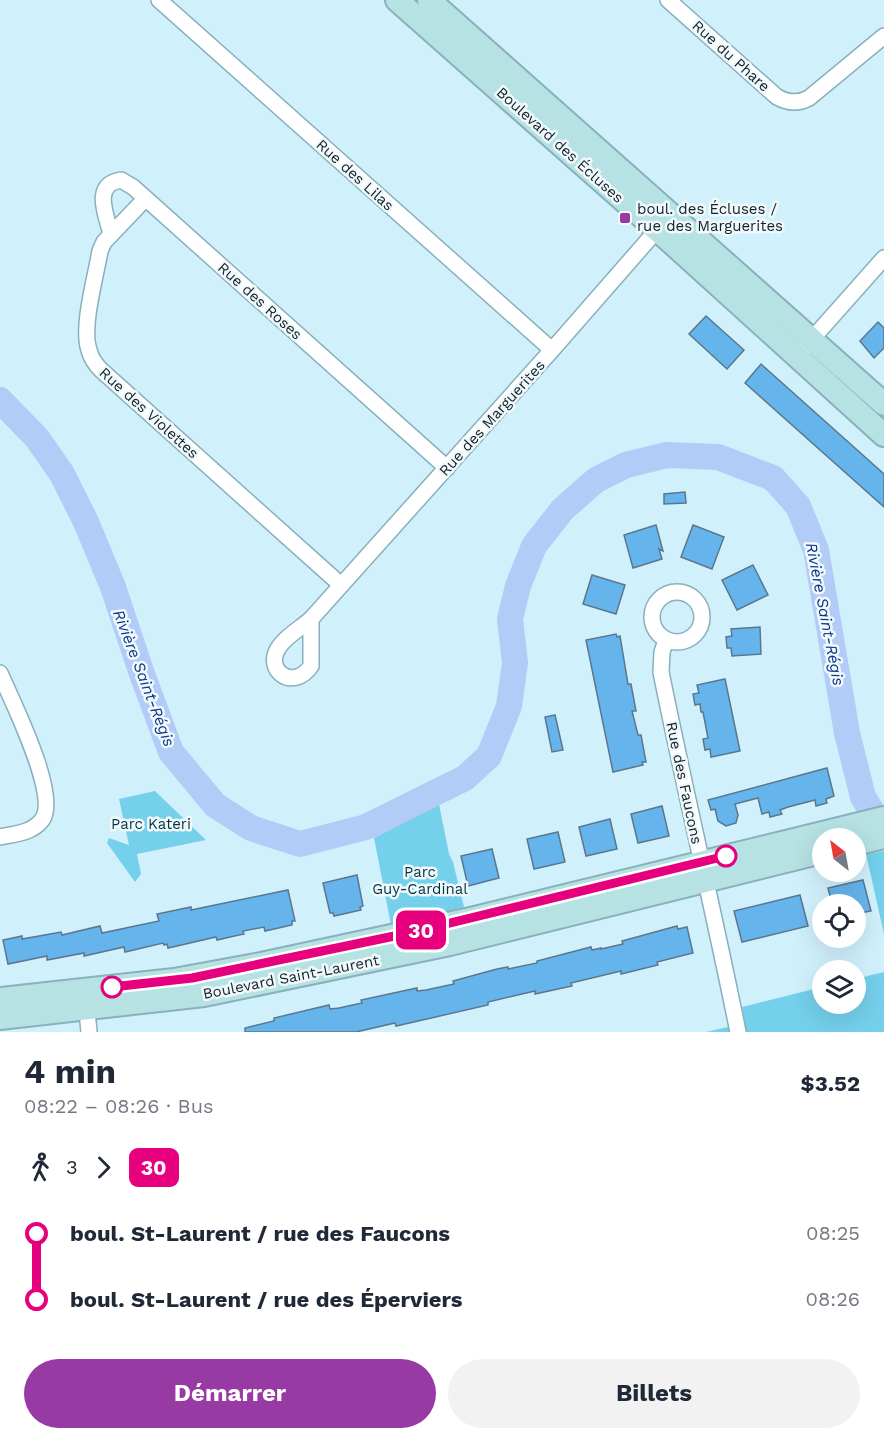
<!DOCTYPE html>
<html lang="fr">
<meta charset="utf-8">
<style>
body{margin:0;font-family:"Work Sans",sans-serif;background:#f2f2f3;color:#1f2937;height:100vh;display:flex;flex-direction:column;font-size:22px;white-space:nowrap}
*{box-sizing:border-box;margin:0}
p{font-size:20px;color:#747a83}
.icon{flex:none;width:33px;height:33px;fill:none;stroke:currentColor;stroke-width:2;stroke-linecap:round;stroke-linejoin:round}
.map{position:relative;height:1032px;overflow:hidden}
.side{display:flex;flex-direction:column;background:#fff;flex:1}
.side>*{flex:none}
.badge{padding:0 12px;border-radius:9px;font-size:21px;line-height:39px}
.needle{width:39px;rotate:329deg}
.controls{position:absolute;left:812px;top:828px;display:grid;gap:12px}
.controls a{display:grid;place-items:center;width:54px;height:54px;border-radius:50%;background:#fff;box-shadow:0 6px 24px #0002;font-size:30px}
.map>.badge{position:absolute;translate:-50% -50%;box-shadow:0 0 0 3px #fff}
.legs{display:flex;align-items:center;gap:9px;height:66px;padding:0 24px;font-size:20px}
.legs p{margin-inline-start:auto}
.summary{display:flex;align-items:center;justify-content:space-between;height:102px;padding:0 24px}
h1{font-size:33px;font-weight:700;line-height:45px}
.button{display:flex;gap:12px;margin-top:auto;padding:12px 24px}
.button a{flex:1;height:69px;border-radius:36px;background:#983aa3;color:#fff;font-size:24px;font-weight:700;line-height:69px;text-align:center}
.button a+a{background:#f2f2f3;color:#1f2937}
ul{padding:0 24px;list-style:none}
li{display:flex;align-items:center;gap:21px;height:66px;font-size:22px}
li i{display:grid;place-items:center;width:9px;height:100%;margin:0 8px;background:currentColor}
li i::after{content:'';width:15px;height:15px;margin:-8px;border:4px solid;border-radius:50%;background:#fff}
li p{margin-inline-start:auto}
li:first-child i{background:linear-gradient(#0000 50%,currentColor 0)}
li:last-child i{background:linear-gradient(currentColor 50%,#0000 0)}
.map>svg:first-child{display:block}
.green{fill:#75d0eb}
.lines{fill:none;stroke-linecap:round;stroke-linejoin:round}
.river{stroke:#b2cbf7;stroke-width:26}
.building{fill:#65b5ec;stroke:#5b778d;stroke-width:1.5}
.street-casing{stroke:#89b0bd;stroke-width:18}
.secondary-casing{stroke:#89b0bd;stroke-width:26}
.street{stroke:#fff;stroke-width:15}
.secondary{stroke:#b6e2e4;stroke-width:22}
.line-1-casing{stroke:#fff;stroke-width:14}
.line-1{stroke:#e6007e;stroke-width:9}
.poi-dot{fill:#983aa3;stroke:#f1f9fc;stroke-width:2}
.stop-1-dot{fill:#fff;stroke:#e6007e;stroke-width:3}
.labels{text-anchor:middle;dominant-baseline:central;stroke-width:5;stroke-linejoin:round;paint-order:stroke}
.street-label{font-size:15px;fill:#122227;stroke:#f1f9fc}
.poi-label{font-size:15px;fill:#122227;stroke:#f1f9fc;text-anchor:start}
.park-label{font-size:15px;fill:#003644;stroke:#f1f9fc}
.water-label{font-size:16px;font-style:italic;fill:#0d3889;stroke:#f1f9fc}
</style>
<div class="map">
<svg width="884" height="1032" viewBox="0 0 884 1032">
<rect width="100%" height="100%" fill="#d0f1fc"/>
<g class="green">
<path d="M 155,791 L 206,840 L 137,854 L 141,874 L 135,882 L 107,843 L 109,838 L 129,845 L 119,799 Z"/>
<path d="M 439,804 L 449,854 L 453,862 L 464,907 L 391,925 L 374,838 Z"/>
<path d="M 884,851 L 884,934 L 866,854 Z"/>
<path d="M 884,972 L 884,1032 L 706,1032 L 745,1023 L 742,1007 L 822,987 L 822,1004 L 855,1004 L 855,979 Z"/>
</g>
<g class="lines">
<path class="river" d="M 0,400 L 37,438 L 62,474 L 86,522 L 113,587 L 142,674 L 171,752 L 215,805 L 251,828 L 300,844 L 366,827 L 465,778 L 489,756 L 509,706 L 515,663 L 510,619 L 518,586 L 534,546 L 562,510 L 596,480 L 626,465 L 667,455 L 718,457 L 773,478 L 798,506 L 816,550 L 847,733 L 863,797 L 884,831"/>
</g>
<g class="building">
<path d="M 706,316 L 744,350 L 727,369 L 689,334 Z"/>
<path d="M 878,322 L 884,328 L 884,348 L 874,358 L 860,341 Z"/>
<path d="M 761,364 L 884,474 L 884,507 L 745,383 Z"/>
<path d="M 685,492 L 686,503 L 664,504 L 664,494 Z"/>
<path d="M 656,525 L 663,551 L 659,549 L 662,559 L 633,568 L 624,535 Z"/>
<path d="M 693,525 L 724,537 L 712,569 L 681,557 Z"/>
<path d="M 753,565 L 768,595 L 737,610 L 722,580 Z"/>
<path d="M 592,575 L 625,585 L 616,614 L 583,604 Z"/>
<path d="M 760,627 L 761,654 L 732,656 L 731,648 L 727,648 L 726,637 L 732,636 L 731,629 Z"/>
<path d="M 616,634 L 617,637 L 620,636 L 628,684 L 631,684 L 636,711 L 632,711 L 638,735 L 641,735 L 646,762 L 642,762 L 643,765 L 613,772 L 586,640 Z"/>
<path d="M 725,679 L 740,751 L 711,757 L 710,749 L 705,750 L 703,739 L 708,738 L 703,712 L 701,712 L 700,704 L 695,705 L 693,694 L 699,693 L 697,685 Z"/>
<path d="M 555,715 L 563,750 L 552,752 L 545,717 Z"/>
<path d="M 827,768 L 834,796 L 826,799 L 827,803 L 816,806 L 815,800 L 788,807 L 780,810 L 782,814 L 770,817 L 769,812 L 762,814 L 758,798 L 735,804 L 738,815 L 736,823 L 726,826 L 718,821 L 715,809 L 711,810 L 708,800 Z"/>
<path d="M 662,806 L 669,836 L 638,843 L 631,814 Z"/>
<path d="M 610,819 L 617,849 L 586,856 L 579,827 Z"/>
<path d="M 558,832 L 565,862 L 534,869 L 527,839 Z"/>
<path d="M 492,849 L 499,878 L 468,886 L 461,856 Z"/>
<path d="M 357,875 L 363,906 L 360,907 L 361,910 L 334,916 L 333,913 L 330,913 L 323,883 Z"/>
<path d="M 863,880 L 871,911 L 855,914 L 855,904 L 832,904 L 828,888 Z"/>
<path d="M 288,890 L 295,921 L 292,921 L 292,925 L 265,931 L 264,927 L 243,931 L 244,934 L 230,937 L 217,940 L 216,937 L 168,948 L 167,944 L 164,945 L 163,943 L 125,952 L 124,947 L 84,956 L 84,953 L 47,960 L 47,956 L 8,964 L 3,940 L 22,936 L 22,939 L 61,932 L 62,935 L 100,926 L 102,933 L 159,921 L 157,914 L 191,907 L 191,910 Z"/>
<path d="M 800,895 L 808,926 L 742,942 L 734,911 Z"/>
<path d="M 677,926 L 678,929 L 687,927 L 693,953 L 657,962 L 658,965 L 621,974 L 621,971 L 571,983 L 572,986 L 535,994 L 535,991 L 488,1002 L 488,1005 L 396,1026 L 395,1023 L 356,1032 L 245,1032 L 245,1028 L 274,1021 L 274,1018 L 329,1005 L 330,1009 L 339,1008 L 362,1003 L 361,1000 L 417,988 L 417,991 L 426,990 L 454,984 L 453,981 L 497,969 L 508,967 L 508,969 L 537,963 L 537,961 L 591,947 L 592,950 L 601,948 L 601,949 L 623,944 L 622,941 Z"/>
</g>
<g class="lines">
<g class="street-casing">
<g id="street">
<path d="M 159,0 L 552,350"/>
<path d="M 668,0 L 777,97 C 788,103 798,104 809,98 L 884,36"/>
<path d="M 145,199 L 104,242 L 100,251 C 96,276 81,327 89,350 C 91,358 95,364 101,370 L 341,585"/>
<path d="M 111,234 C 106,214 92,185 121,180 L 133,187 L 447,468"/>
<path d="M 805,347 L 884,258"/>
<circle cx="677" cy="617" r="25"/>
<path d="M 311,619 L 552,350 L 663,223"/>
<path d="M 311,619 L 311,666 C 293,692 263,670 279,647 C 286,636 301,628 311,619 Z"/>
<path d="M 666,640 L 662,652 L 661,672 C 685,792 714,912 738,1032"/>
<path d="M 0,673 C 12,701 60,796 42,820 C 32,833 15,834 0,837"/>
<path d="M 86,1001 L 89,1032"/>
</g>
</g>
<g class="secondary-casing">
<g id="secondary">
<path d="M 397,0 L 672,243 L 884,435"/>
<path d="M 429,0 L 884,404"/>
<path d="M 855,844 L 884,837"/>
<path d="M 0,999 L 174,980 L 261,964 L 475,918 L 884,818"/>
<path d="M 0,1018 L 204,995 L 450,944 L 822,852"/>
</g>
</g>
<use href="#street" class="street"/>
<use href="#secondary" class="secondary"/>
</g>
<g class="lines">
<g class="line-1-casing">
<path id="line-1" d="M 112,987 L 192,978 L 409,933 L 726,856"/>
</g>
<use href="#line-1" class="line-1"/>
</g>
<rect class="poi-dot" x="619" y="212" width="12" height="12" rx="3"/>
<g class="stop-1-dot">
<circle cx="726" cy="856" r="10"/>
<circle cx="112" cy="987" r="10"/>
</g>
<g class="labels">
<g class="street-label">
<text transform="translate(731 56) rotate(42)">Rue du Phare</text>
<text transform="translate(560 145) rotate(42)">Boulevard des Écluses</text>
<text transform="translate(355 175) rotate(42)">Rue des Lilas</text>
<text transform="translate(260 301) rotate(42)">Rue des Roses</text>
<text transform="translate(149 413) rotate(42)">Rue des Violettes</text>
<text transform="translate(492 418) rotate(-48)">Rue des Marguerites</text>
<text transform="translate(684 783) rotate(78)">Rue des Faucons</text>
<text transform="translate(291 977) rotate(-11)">Boulevard Saint-Laurent</text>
</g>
<g class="poi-label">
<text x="637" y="209">boul. des Écluses /<tspan x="637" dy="17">rue des Marguerites</tspan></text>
</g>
<g class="park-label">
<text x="151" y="824">Parc Kateri</text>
<text x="420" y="872">Parc<tspan x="420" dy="17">Guy-Cardinal</tspan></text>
</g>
<g class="water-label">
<text transform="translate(825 614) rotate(79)">Rivière Saint-Régis</text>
<text transform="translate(144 678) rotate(69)">Rivière Saint-Régis</text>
</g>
</g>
</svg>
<div class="controls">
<a><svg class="needle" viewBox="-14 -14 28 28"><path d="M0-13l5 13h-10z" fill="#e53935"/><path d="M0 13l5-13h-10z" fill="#747a83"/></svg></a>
<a><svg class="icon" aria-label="locate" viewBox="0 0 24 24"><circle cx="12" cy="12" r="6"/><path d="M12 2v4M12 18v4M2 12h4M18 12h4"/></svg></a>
<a><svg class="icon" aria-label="layers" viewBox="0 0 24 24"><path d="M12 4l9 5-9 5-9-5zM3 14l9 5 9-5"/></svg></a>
</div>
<b class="badge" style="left:421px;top:930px;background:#e6007e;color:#fff">30</b>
</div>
<section class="side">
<div class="summary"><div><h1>4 min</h1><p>08:22 – 08:26 · Bus</p></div><b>$3.52</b></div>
<div class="legs"><svg class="icon" aria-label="walk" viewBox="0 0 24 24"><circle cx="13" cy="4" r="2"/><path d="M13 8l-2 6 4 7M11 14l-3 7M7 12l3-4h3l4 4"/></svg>3<svg class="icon" aria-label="forward" viewBox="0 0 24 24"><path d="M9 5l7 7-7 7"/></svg><b class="badge" style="background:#e6007e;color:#fff">30</b></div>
<ul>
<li><i style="color:#e6007e"></i><b>boul. St-Laurent / rue des Faucons</b><p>08:25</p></li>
<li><i style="color:#e6007e"></i><b>boul. St-Laurent / rue des Éperviers</b><p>08:26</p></li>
</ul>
<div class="button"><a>Démarrer</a><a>Billets</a></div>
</section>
